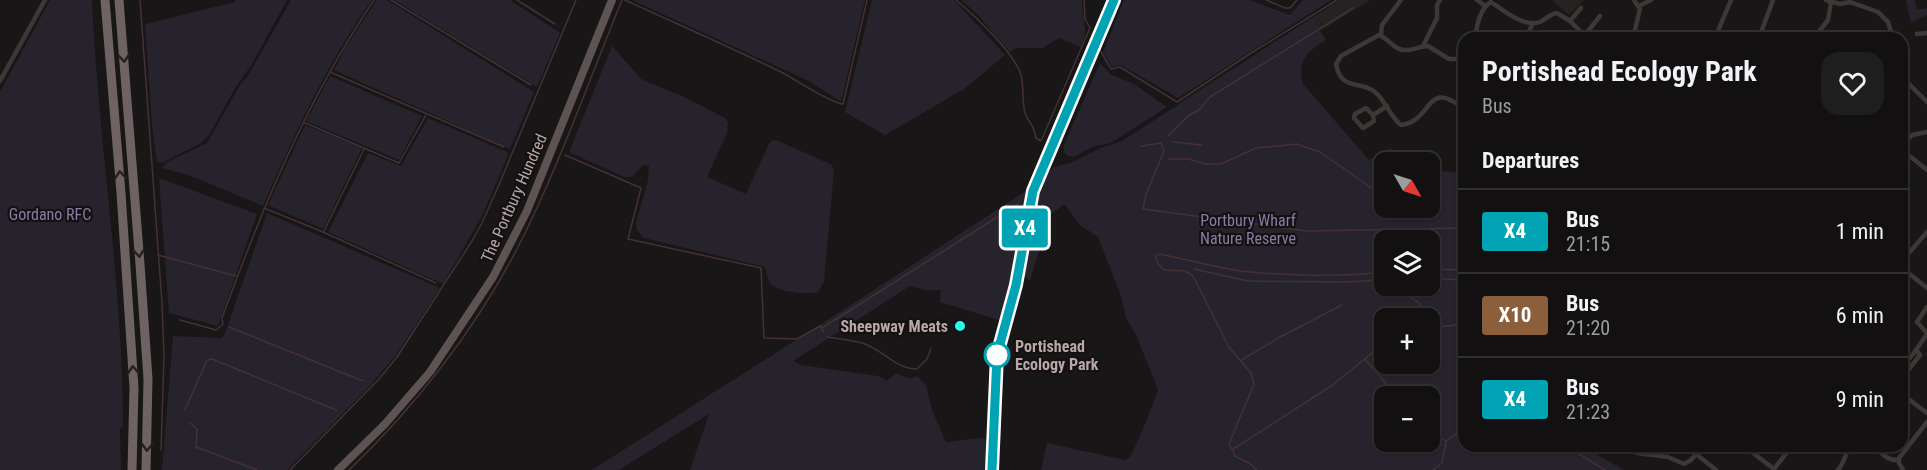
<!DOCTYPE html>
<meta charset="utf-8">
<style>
body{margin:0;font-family:"Roboto Condensed",sans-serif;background:#1f1e1e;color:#f1f3f6;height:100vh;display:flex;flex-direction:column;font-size:22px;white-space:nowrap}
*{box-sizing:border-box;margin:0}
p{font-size:20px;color:#9c9d9f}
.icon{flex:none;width:33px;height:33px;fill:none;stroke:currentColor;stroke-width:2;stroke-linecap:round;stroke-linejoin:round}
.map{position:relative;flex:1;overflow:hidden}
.panel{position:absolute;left:1458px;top:32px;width:450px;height:420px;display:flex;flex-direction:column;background:#121010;border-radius:18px;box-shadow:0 2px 4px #0004,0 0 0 2px #313030}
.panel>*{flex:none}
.badge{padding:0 12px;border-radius:4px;font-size:21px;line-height:39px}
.needle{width:39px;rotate:129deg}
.buttons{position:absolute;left:1374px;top:152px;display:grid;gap:12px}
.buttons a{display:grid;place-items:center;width:66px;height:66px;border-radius:12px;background:#121010;box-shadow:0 2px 4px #0004,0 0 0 2px #313030;font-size:30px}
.map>.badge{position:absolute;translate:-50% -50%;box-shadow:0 0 0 3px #fff}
h2{padding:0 24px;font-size:22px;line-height:54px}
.round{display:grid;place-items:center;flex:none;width:63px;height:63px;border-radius:18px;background:#1f1e1e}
.head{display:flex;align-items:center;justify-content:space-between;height:102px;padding:0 24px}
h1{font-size:28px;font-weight:700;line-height:45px}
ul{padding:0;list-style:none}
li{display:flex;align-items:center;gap:18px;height:84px;padding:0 24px;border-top:2px solid #313030}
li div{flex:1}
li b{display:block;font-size:22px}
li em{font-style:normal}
li .badge{min-width:66px;font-weight:700;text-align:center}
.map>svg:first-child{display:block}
.built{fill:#252222}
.green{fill:#27232d;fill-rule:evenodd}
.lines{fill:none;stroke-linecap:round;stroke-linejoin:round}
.stream{stroke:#443035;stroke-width:1.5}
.minor{stroke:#3d3736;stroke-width:4.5}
.primary{stroke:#5c5352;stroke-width:8}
.motorway{stroke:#6e6262;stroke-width:9}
.oneway{stroke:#252121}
.line-casing{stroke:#fff;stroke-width:14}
.line{stroke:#00a3b4;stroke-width:9}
.poi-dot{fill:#27feee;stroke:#131111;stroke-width:2}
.stop-dot{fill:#fff;stroke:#00a3b4;stroke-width:3}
.labels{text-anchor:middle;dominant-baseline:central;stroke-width:4.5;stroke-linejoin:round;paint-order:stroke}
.street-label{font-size:16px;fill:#b9a7a7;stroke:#131111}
.park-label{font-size:16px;fill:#8a7ca5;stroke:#131111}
.poi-label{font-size:16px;font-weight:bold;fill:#b9a7a7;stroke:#131111;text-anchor:end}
.stop-label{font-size:16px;font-weight:bold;fill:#b9a7a7;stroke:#131111;text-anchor:start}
</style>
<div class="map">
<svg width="1927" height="470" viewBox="0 0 1927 470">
<rect width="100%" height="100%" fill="#181616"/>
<g class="built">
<path d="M 1340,0 L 1370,0 L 1216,96 L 1178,104 Z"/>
<path d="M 1552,0 L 1584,0 L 1569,15 Z"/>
</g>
<g class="green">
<path d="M 50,0 L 92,0 C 98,142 123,283 123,426 L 120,429 L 121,470 L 0,470 L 0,92 Z"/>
<path d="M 235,0 L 287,0 L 252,64 L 234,90 L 209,135 L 201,143 L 162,163 L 157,162 L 152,125 L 145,24 L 235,2 Z"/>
<path d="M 291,0 L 372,0 C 327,63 294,135 263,206 L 191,176 L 162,168 L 167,162 L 207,143 L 240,85 L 249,74 Z"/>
<path d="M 377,0 L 387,0 L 534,92 L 510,149 L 334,70 L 347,45 Z"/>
<path d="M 394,0 L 510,0 L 560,33 L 537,87 Z"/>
<path d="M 632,0 L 865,0 L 841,102 L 809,81 Z"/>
<path d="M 872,0 L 954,0 L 1005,55 L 964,89 L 885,135 L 845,112 Z"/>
<path d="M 961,0 L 1082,0 C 1082,18 1089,30 1081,47 L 1059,38 L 1043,48 L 1016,48 L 1010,52 L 977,14 Z"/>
<path d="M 1124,0 L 1249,0 L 1290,15 L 1303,0 L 1331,0 L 1178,98 L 1121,65 L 1112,67 L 1103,52 Z"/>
<path d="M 1906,0 L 1915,0 L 1917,10 L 1927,8 L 1927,15 L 1911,23 Z"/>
<path d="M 1312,18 L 1326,40 C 1307,52 1297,60 1303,84 L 1369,160 L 1390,148 L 1403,162 L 1384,162 L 1384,207 L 1430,207 L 1430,170 L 1464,173 L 1464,446 L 1582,446 L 1624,470 L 1041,470 L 1047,443 L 1125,460 L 1130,457 C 1134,452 1158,394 1158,389 L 1135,333 L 1126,318 L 1121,296 L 1098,237 L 1080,225 L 1064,204 L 1050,215 L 1030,280 L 1020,274 L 1034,198 L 1047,173 L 1054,167 L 1073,162 L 1103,147 L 1122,141 ZM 1384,240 L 1430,240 L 1430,285 L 1384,285 ZM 1384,318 L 1430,318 L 1430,363 L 1384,363 ZM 1384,396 L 1430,396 L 1430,441 L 1384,441 Z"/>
<path d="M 612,46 L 641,79 L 684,97 L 725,118 L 728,123 L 727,133 L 707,177 L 746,194 L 768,146 L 771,141 L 776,140 L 832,165 L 834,171 L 824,282 L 818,292 C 808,295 775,292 769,282 C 767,278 767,272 765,267 L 644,238 L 637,230 L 636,223 L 648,180 L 649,166 L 643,165 L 632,177 L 624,177 L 569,152 Z"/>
<path d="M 1100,63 L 1110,74 L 1134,84 L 1167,107 L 1111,143 L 1092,147 L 1074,157 L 1066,155 L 1063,147 Z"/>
<path d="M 330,76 L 422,116 L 399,160 L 306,121 Z"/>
<path d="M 428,118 L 509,153 L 482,216 L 443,284 L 328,232 L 368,153 L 401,166 Z"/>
<path d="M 305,125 L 362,148 L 323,229 L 268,205 Z"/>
<path d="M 159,178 L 257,214 L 218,326 L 169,313 Z"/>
<path d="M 1027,190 L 1017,251 L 1002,321 L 940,302 L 941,290 L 925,290 L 910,286 L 793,361 L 801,365 L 878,376 L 887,381 L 896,373 L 910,379 L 917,376 L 926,385 L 932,410 L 946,442 L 980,438 L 990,440 L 988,470 L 690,470 L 709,414 L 619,470 L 592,470 L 854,303 Z"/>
<path d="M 267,213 L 440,288 L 396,355 L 368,388 L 287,470 L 162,470 L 173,336 L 221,338 L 224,336 Z"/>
</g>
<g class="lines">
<g class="stream">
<path d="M 140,0 L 162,303 L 164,355 L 161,450"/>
<path d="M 391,0 L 531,85"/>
<path d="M 517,0 L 555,24"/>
<path d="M 625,0 C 677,24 730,47 781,72 C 797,80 828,102 843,104 L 867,0"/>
<path d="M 956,0 C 975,16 1014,52 1021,75 C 1024,87 1022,101 1025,113 C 1029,124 1034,124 1036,138 L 1041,141 L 1090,28 L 1085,19 L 1084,0"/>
<path d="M 1266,0 L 1285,8 L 1290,8 L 1297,0"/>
<path d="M 1100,50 L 1111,69 L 1120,67 L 1177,102 L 1251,53 L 1337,0"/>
<path d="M 330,72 L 504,147"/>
<path d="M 1086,79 L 1116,13"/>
<path d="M 303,122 L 399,163 L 426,115"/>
<path d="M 1168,136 L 1188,116 L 1199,110 L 1210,97 L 1353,8"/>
<path d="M 1173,142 L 1202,145"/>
<path d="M 1141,146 L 1161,143 L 1164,151 L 1146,194 L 1143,209 L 1307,231 L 1464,228"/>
<path d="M 565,155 L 641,188 L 628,239 L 761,268 L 764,338 L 797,339 L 820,326 L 824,332"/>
<path d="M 1169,159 L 1188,159 L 1206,164 L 1221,164 L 1256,148 L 1297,144 L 1320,152 L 1370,187 L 1384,191"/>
<path d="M 264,208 L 323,232 L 436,283"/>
<path d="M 324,231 L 364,149"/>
<path d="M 158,255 L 236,276"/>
<path d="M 1194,269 L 1248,281 L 1344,282 L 1384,280"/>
<path d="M 1430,269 L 1464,270"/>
<path d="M 1430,278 L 1464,280"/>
<path d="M 1404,285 L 1407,295 L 1418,302 L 1420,306 L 1410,318"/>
<path d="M 1416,311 L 1421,318"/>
<path d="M 180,320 L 216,330 L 223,324 L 222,318 C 263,206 307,99 374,0"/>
<path d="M 229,327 L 363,381"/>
<path d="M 822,328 L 1018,204"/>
<path d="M 1430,328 L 1464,324"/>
<path d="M 827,337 C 839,339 853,340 865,344 C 884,351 896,369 917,369 L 927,359 L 931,348"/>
<path d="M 1384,341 L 1365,359 L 1389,387 L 1390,396"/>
<path d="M 1365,359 L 1331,386 L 1232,450 L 1229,444 L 1254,384 L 1251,373 L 1229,347 L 1193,276 L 1185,271 L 1164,270 L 1159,265 L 1155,257 L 1159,254 C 1186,259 1213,267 1241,271 C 1285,276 1340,277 1384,272"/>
<path d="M 1240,361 L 1280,337 L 1342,305"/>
<path d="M 185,410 L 207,360 L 212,359 L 336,410"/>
<path d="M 190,423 L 197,429 L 196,447 L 257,470"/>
<path d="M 1430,430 L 1446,441 L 1464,428"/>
<path d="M 1566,446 L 1605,470"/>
<path d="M 1233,451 L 1235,456 L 1249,463 L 1257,470"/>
<path d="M 290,470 L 379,379 L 397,357 L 472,241 L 482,223 L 498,187 L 576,0"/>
<path d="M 349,470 C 415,407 475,330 517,249 C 558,169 588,83 622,0"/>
<path d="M 1433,470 L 1442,463 L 1446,442"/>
</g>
<g class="minor">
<path d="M 1477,0 L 1485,6"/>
<path d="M 1826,0 L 1840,4 L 1850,2 L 1878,12 L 1888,22 L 1893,38"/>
<path d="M 1639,6 L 1651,0"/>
<path d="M 1570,21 L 1581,8"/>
<path d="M 1717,32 L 1731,38"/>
<path d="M 1917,34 L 1927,33"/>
<path d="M 1381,35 L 1382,25 L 1401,0"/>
<path d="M 1585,35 L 1600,16"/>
<path d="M 1475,38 C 1477,25 1480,8 1491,2 C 1503,10 1524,28 1540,22 C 1547,19 1549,14 1557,13 L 1570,21 L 1587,38"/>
<path d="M 1526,38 L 1533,23"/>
<path d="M 1633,38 L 1640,9 L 1634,0"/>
<path d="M 1715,38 L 1731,0"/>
<path d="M 1759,38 L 1773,0"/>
<path d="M 1814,38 L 1828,20 L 1831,2"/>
<path d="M 1423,46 L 1437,18 L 1437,5 L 1440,0"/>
<path d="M 1464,59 L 1449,59 L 1428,46 C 1420,46 1412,51 1404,50 C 1394,50 1388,38 1379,35 L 1341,56 L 1336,64 C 1341,92 1361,80 1375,92 C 1386,101 1390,117 1401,125 C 1434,121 1425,77 1464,109"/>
<path d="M 1902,77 L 1927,102"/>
<path d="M 0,81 L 45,0"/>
<path d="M 1373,115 L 1374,121 L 1363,128 L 1354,118 L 1355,114 L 1366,108 L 1373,115 L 1387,106"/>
<path d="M 1902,146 L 1912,135 L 1927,132"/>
<path d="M 1902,157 L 1911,157 L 1927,170"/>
<path d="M 1902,261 L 1927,232"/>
<path d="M 1902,268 L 1927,288"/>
<path d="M 1927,307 L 1917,322 L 1927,333"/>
<path d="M 1902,366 L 1909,369 L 1920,355 L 1916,350 L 1927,334"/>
<path d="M 1904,366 L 1916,350"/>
<path d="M 1902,394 L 1927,413"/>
<path d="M 1622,446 L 1637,453 L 1668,457 L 1684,464 L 1691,460 L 1703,446"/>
<path d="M 1744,446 L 1774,469"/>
<path d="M 1877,446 C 1880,454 1889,461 1898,460"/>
<path d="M 1696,454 L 1716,470"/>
<path d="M 1774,469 L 1792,446"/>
<path d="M 992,470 L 997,355 L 1016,285 L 1033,191 L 1114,0"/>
<path d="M 1838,470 C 1845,462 1845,453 1851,446"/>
<path d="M 1903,470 L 1899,463 L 1899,458 L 1927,422"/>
</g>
<path class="primary" d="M 338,470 L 385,424 L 430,372 L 493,277 L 527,211 L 612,0"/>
<g class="motorway">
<path d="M 105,0 L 121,193 L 134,388 L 132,470"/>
<path d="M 119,0 L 140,264 L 148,379 L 146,470"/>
</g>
</g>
<defs><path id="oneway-chevron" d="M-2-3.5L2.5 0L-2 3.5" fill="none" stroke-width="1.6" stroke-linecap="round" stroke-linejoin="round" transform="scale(1.5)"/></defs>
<g class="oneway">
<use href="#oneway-chevron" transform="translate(124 58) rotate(85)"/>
<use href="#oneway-chevron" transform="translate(120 175) rotate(-95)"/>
<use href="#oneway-chevron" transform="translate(139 253) rotate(85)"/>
<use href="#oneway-chevron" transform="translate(133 370) rotate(-93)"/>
<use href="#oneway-chevron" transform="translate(147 447) rotate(92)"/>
</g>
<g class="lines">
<g class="line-casing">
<path id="line" d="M 992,470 L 997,355 L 1016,285 L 1033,191 L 1114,0"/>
</g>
<use href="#line" class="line"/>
</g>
<circle class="poi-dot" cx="960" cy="326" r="6"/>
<circle class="stop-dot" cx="997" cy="355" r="12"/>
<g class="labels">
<g class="street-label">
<text transform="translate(514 198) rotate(-66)">The Portbury Hundred</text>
</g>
<g class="park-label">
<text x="50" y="214">Gordano RFC</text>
<text x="1248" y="220">Portbury Wharf<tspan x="1248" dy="18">Nature Reserve</tspan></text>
</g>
<g class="poi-label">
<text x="948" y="326">Sheepway Meats</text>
</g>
<g class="stop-label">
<text x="1015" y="346">Portishead<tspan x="1015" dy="18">Ecology Park</tspan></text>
</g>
</g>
</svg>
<div class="buttons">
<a><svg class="needle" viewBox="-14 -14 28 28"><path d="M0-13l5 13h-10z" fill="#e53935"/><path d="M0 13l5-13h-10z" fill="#9c9d9f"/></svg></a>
<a><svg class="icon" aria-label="layers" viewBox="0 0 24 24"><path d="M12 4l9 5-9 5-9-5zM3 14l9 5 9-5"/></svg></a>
<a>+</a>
<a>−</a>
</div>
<b class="badge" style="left:1025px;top:228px;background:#00a3b4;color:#fff">X4</b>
<section class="panel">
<div class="head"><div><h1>Portishead Ecology Park</h1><p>Bus</p></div><a class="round"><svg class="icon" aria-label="heart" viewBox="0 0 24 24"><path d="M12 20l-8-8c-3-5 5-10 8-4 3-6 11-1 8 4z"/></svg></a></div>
<h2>Departures</h2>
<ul>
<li><span class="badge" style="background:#00a3b4;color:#fff">X4</span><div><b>Bus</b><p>21:15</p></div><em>1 min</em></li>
<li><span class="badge" style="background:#8b5e3c;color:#fff">X10</span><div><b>Bus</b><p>21:20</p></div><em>6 min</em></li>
<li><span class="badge" style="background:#00a3b4;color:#fff">X4</span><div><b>Bus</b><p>21:23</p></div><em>9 min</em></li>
</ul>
</section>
</div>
